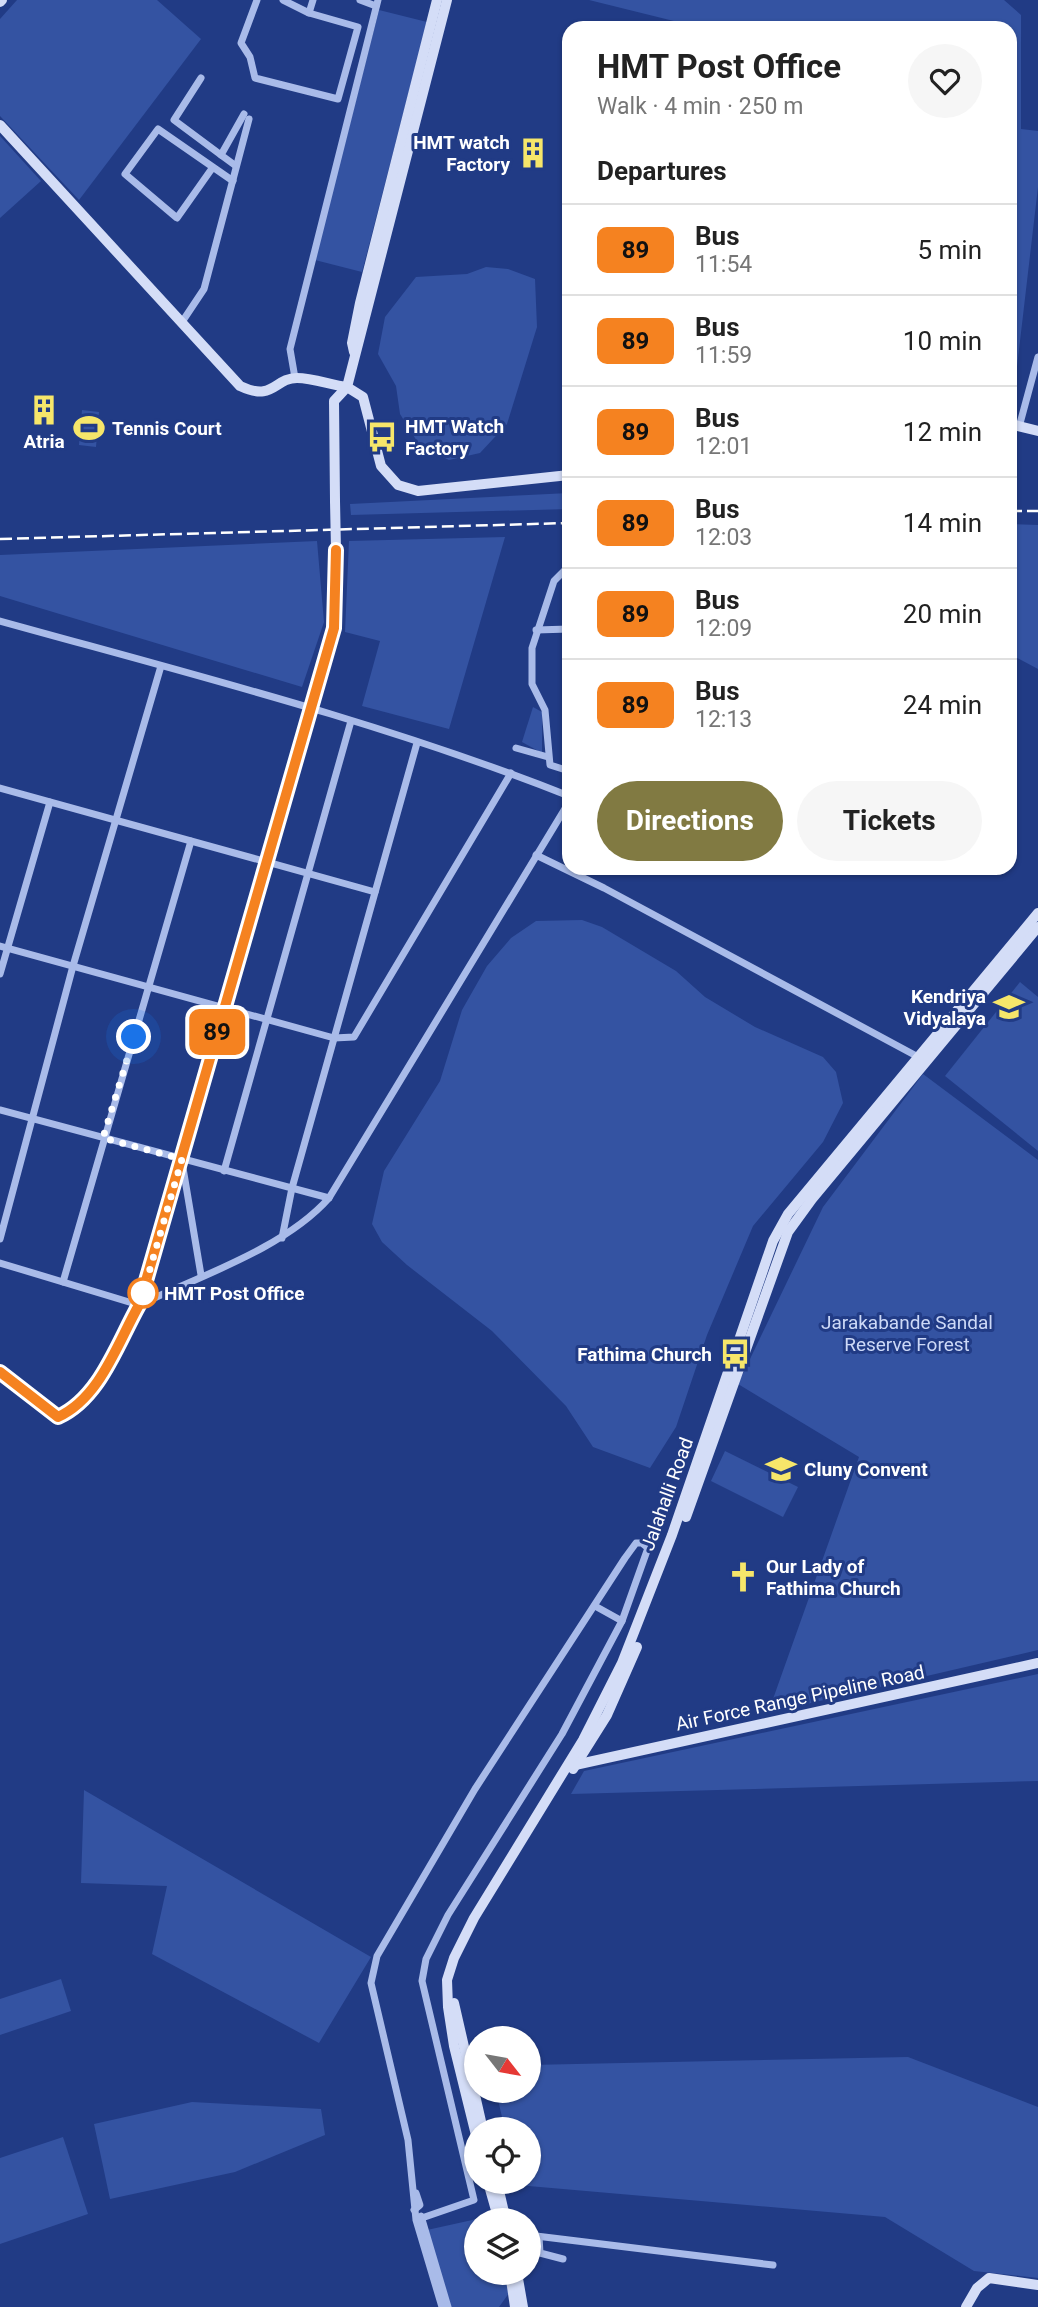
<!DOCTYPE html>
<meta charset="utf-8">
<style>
body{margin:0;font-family:Roboto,sans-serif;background:#f6f6f6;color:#222;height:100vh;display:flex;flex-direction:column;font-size:26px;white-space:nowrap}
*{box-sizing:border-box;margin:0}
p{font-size:23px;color:#767676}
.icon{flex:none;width:38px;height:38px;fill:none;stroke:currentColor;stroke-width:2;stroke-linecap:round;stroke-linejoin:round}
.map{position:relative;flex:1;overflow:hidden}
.drawer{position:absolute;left:562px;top:21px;width:455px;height:854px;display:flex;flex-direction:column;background:#fff;border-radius:21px;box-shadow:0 2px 5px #0004}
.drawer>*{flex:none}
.badge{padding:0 14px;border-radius:10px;font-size:24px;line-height:46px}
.needle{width:46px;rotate:121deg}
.tools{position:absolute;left:464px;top:2026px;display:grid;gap:14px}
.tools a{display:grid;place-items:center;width:77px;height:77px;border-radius:50%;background:#fff;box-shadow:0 2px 5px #0004;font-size:35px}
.you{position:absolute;width:35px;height:35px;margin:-18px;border:5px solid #fff;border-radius:50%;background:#1a73e8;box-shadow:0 0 0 10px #1a73e833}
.map>.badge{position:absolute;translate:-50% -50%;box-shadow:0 0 0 4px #fff}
h2{padding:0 35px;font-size:26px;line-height:63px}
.round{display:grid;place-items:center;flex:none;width:74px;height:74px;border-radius:37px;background:#f6f6f6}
.overview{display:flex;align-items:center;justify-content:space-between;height:119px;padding:0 35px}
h1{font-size:33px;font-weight:700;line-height:52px}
.primary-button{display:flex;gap:14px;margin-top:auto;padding:14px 35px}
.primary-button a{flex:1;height:80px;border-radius:42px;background:#817a42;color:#fff;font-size:28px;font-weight:700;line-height:80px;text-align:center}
.primary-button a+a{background:#f6f6f6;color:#222}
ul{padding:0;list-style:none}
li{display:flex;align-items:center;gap:21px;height:91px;padding:0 35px;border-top:2px solid #e0e0e0}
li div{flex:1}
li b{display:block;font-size:26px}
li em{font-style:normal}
li .badge{min-width:77px;font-weight:700;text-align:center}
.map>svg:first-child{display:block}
.green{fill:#3453a2}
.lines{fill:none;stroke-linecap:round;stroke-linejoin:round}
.street{stroke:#a9bbe9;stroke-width:7}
.secondary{stroke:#d4ddf7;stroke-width:10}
.rail{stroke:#fff;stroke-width:2.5;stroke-dasharray:12 5;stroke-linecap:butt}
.secondary-bridge{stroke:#d4ddf7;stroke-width:10}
.line-casing{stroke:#fff;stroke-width:16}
.line{stroke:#f58220;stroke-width:10}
.walk{stroke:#fff;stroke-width:7;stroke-dasharray:0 12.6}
.stop-dot{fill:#fff;stroke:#f58220;stroke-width:3.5}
.labels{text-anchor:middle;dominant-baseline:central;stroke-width:6;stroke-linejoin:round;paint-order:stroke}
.poi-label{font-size:19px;font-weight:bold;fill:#fff;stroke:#213b85;text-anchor:start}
.stop-label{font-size:19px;font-weight:bold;fill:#fff;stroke:#213b85;text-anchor:start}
.park-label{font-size:19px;fill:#cdd9f7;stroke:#213b85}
.street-label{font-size:19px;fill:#fff;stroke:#213b85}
</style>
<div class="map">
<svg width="1038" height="2307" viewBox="0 0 1038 2307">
<rect width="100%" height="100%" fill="#213b85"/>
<g class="green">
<path d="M 17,0 L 157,0 L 201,39 L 79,200 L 0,116 L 0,19 Z"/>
<path d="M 589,0 L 1004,0 L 1021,15 L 1021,129 L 1038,131 L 1038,187 L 1013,401 L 1010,402 L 1010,28 L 702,28 Z"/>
<path d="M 379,10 L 427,22 L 362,272 L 315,260 Z"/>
<path d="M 0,136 L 41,181 L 0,218 Z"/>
<path d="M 486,267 L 508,269 L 535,279 L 537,327 L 507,424 L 480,453 L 449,460 L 420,446 L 400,414 L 396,386 L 378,354 L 385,317 L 416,277 L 467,274 Z"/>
<path d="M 82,410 L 99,412 L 96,447 L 79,445 Z"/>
<path d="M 569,493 L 569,509 L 351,515 L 350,504 Z"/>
<path d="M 1010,524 L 1038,525 L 1038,669 L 1010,654 Z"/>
<path d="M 505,537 L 449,729 L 362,706 L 380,641 L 345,632 L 349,541 Z"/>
<path d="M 317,541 L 324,622 L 302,687 L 0,596 L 0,555 Z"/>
<path d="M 533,707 L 542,712 L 542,753 L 522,742 Z"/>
<path d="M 582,920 L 602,927 L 676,971 L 705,997 L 755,1027 L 823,1057 L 836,1072 L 843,1103 L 823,1142 L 753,1226 L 707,1335 L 676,1427 L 650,1468 L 593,1447 L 566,1406 L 492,1331 L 407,1265 L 382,1242 L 372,1224 L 384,1171 L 440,1081 L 462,1010 L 487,966 L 511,938 L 536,921 Z"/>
<path d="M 1020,982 L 1038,997 L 1038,1151 L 945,1076 Z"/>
<path d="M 923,1074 L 1038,1160 L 1038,1650 L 768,1713 L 859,1457 L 738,1384 L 823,1207 Z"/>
<path d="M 725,1451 L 798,1487 L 783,1517 L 711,1481 Z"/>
<path d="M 1038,1674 L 1038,1781 L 571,1794 L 584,1771 Z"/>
<path d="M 84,1790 L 371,1957 L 319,2043 L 152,1954 L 167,1886 L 81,1883 Z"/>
<path d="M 61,1979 L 71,2011 L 0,2035 L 0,1999 Z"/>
<path d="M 908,2057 L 1038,2107 L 1038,2278 L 974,2271 L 885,2217 L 517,2185 L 516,2182 L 528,2182 L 528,2130 L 505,2130 L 496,2091 L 528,2091 L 529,2065 Z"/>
<path d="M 192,2102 L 321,2109 L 325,2135 L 235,2172 L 110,2199 L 94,2124 Z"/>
<path d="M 63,2137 L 88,2214 L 0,2244 L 0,2158 Z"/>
<path d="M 495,2215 L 497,2221 L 476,2221 L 476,2273 L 509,2273 L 512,2289 L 499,2307 L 450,2307 L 427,2230 Z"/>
</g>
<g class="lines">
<g class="street">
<path d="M 257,0 L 241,43 L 250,57 L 255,78 L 338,99 L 358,27 L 309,13 L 283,0"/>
<path d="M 360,0 L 376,6"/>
<path d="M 309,13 L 313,0"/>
<path d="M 201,78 L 174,120 L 221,155"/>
<path d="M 236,166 L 221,155 L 244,114"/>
<path d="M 213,167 L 177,218 L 125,174 L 158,129 L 233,181"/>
<path d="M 182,322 L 204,289 L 249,119"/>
<path d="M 295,378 L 290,349 L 378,0"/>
<path d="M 1019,427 L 1038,357"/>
<path d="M 569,566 L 554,581 L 532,648 L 532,684 L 545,710 L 550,765 L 569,771"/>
<path d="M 0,621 C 191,674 385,723 569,796"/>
<path d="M 536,630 L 569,629"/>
<path d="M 516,748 L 548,757"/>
<path d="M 0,788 L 375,892"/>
<path d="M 536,855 L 604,888 L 922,1059"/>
<path d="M 0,946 L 334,1038 L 354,1037 L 511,773"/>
<path d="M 0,974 L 50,802"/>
<path d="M 0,1110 L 329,1198"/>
<path d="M 182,1162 L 201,1275"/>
<path d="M 224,1171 L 351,721"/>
<path d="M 282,1238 L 292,1188 L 417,743"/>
<path d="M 0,1239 L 73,966 L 161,666"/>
<path d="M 0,1263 L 139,1305 C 200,1276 285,1248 329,1198 L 569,802"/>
<path d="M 63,1282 L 191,841"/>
<path d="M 595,1606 L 622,1621"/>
<path d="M 414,2210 L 420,2205 L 416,2193"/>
<path d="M 421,2216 L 448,2307"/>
<path d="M 416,2220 L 474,2200 L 422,1981 L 426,1959 L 448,1915 L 562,1734 L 622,1621 L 648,1548 L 642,1543 L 636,1543 L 625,1558 L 475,1789 L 377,1956 L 371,1983 L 408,2140 L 416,2220 L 442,2307"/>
<path d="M 528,2235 L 773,2265"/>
<path d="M 539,2237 L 540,2253 L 563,2259"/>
</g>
<g class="secondary">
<path d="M 0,2 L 2,0"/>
<path d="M 0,125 L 240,386 C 274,402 274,378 297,378 C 313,378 331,385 347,387 L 447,0"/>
<path d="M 354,352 L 352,343 L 360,303 L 437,0"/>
<path d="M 1010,424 L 1038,431"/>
<path d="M 335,501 L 334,401 L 347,387 L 363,397 L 381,466 L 398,485 L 418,491 L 569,475"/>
<path d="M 0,1372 L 58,1417 C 100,1397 117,1344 139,1305 L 334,628 L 336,550"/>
<path d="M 686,1517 L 788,1232 L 812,1199 L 1038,927"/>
<path d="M 575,1765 L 1038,1663"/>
<path d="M 573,1769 L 607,1715 L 637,1647"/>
<path d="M 454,2003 L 483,2130"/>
<path d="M 476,2135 L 454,2046 L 448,2007 L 447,1980 L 454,1958 L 474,1918 L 583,1740 L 622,1663 L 672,1535 L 773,1241 L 788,1214 L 1038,913"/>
<path d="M 488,2182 L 499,2221"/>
<path d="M 497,2182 L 506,2221"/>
<path d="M 510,2273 L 515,2307"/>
<path d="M 517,2273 L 523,2307"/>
<path d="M 966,2307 L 977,2288 L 989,2278 L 1038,2285"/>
</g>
<g class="rail">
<path d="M 1010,511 L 1038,511"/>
<path d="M 0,539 L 569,523"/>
</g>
<path class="secondary-bridge" d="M 335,501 L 336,550"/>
</g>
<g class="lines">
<g class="line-casing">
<path id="line" d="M 0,1372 L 58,1417 C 100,1398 117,1344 139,1305 L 334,628 L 336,550"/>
</g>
<use href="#line" class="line"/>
<path class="walk" d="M 134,1037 L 103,1138 L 182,1159 L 143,1293"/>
</g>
<defs>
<g id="building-bare" transform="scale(2.415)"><path d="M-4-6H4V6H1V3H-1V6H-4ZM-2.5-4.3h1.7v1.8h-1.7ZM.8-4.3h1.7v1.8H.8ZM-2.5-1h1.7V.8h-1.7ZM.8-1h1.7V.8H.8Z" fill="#f6e66a" stroke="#213b85" stroke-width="2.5" paint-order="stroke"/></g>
<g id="stadium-bare" transform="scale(2.415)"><path d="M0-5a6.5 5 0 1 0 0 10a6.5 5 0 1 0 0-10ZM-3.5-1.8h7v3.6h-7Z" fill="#f6e66a" stroke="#213b85" stroke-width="2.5" paint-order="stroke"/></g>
<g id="bus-bare" transform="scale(2.415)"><path d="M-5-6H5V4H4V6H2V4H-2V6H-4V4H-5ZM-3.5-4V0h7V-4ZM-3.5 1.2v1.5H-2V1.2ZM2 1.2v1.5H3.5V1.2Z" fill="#f6e66a" stroke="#213b85" stroke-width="2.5" paint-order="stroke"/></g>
<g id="school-bare" transform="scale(2.415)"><path d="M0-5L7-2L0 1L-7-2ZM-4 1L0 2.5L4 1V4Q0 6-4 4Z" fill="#f6e66a" stroke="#213b85" stroke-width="2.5" paint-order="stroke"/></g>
<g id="church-bare" transform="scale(2.415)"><path d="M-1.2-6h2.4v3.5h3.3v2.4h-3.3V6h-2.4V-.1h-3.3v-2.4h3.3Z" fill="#f6e66a" stroke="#213b85" stroke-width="2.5" paint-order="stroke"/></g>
</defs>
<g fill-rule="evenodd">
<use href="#building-bare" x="533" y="153"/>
<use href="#building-bare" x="44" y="410"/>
<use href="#stadium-bare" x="89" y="428"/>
<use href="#bus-bare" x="382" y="437"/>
<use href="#school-bare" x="1009" y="1007"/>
<use href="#bus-bare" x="735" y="1354"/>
<use href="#school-bare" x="781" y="1469"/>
<use href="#church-bare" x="743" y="1577"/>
</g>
<circle class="stop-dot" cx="143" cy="1293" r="14"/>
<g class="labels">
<g class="poi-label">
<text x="510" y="142" text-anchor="end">HMT watch<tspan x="510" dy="22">Factory</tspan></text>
<text x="405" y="426">HMT Watch<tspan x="405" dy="22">Factory</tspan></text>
<text x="112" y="428">Tennis Court</text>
<text x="44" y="441" text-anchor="middle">Atria</text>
<text x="986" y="996" text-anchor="end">Kendriya<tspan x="986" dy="22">Vidyalaya</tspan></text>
<text x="712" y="1354" text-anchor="end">Fathima Church</text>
<text x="804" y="1469">Cluny Convent</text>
<text x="766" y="1566">Our Lady of<tspan x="766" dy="22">Fathima Church</tspan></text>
</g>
<g class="stop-label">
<text x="164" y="1293">HMT Post Office</text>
</g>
<g class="park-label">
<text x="907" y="1322">Jarakabande Sandal<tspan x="907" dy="22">Reserve Forest</tspan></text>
</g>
<g class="street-label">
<text transform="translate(667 1494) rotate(-70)">Jalahalli Road</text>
<text transform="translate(800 1698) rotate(-12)">Air Force Range Pipeline Road</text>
</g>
</g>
</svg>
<div class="tools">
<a><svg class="needle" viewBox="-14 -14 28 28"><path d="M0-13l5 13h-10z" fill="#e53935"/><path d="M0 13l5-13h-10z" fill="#767676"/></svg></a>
<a><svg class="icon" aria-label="locate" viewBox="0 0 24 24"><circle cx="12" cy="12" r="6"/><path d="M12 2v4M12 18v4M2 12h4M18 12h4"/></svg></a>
<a><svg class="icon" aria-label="layers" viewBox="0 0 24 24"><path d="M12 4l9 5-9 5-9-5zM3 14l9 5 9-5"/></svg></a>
</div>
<div class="you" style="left:134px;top:1037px"></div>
<b class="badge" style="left:217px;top:1032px;background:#f58220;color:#111">89</b>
<section class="drawer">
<div class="overview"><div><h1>HMT Post Office</h1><p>Walk · 4 min · 250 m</p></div><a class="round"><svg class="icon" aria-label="heart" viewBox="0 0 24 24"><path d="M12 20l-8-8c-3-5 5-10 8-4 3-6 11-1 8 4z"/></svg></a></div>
<h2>Departures</h2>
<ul>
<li><span class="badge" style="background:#f58220;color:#111">89</span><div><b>Bus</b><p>11:54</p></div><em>5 min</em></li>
<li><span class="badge" style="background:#f58220;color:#111">89</span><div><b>Bus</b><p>11:59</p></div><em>10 min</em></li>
<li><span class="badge" style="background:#f58220;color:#111">89</span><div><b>Bus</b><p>12:01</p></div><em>12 min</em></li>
<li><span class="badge" style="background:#f58220;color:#111">89</span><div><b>Bus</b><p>12:03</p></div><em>14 min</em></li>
<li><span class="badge" style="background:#f58220;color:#111">89</span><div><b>Bus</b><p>12:09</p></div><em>20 min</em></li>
<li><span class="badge" style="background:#f58220;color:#111">89</span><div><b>Bus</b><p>12:13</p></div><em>24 min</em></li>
</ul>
<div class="primary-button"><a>Directions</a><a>Tickets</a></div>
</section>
</div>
